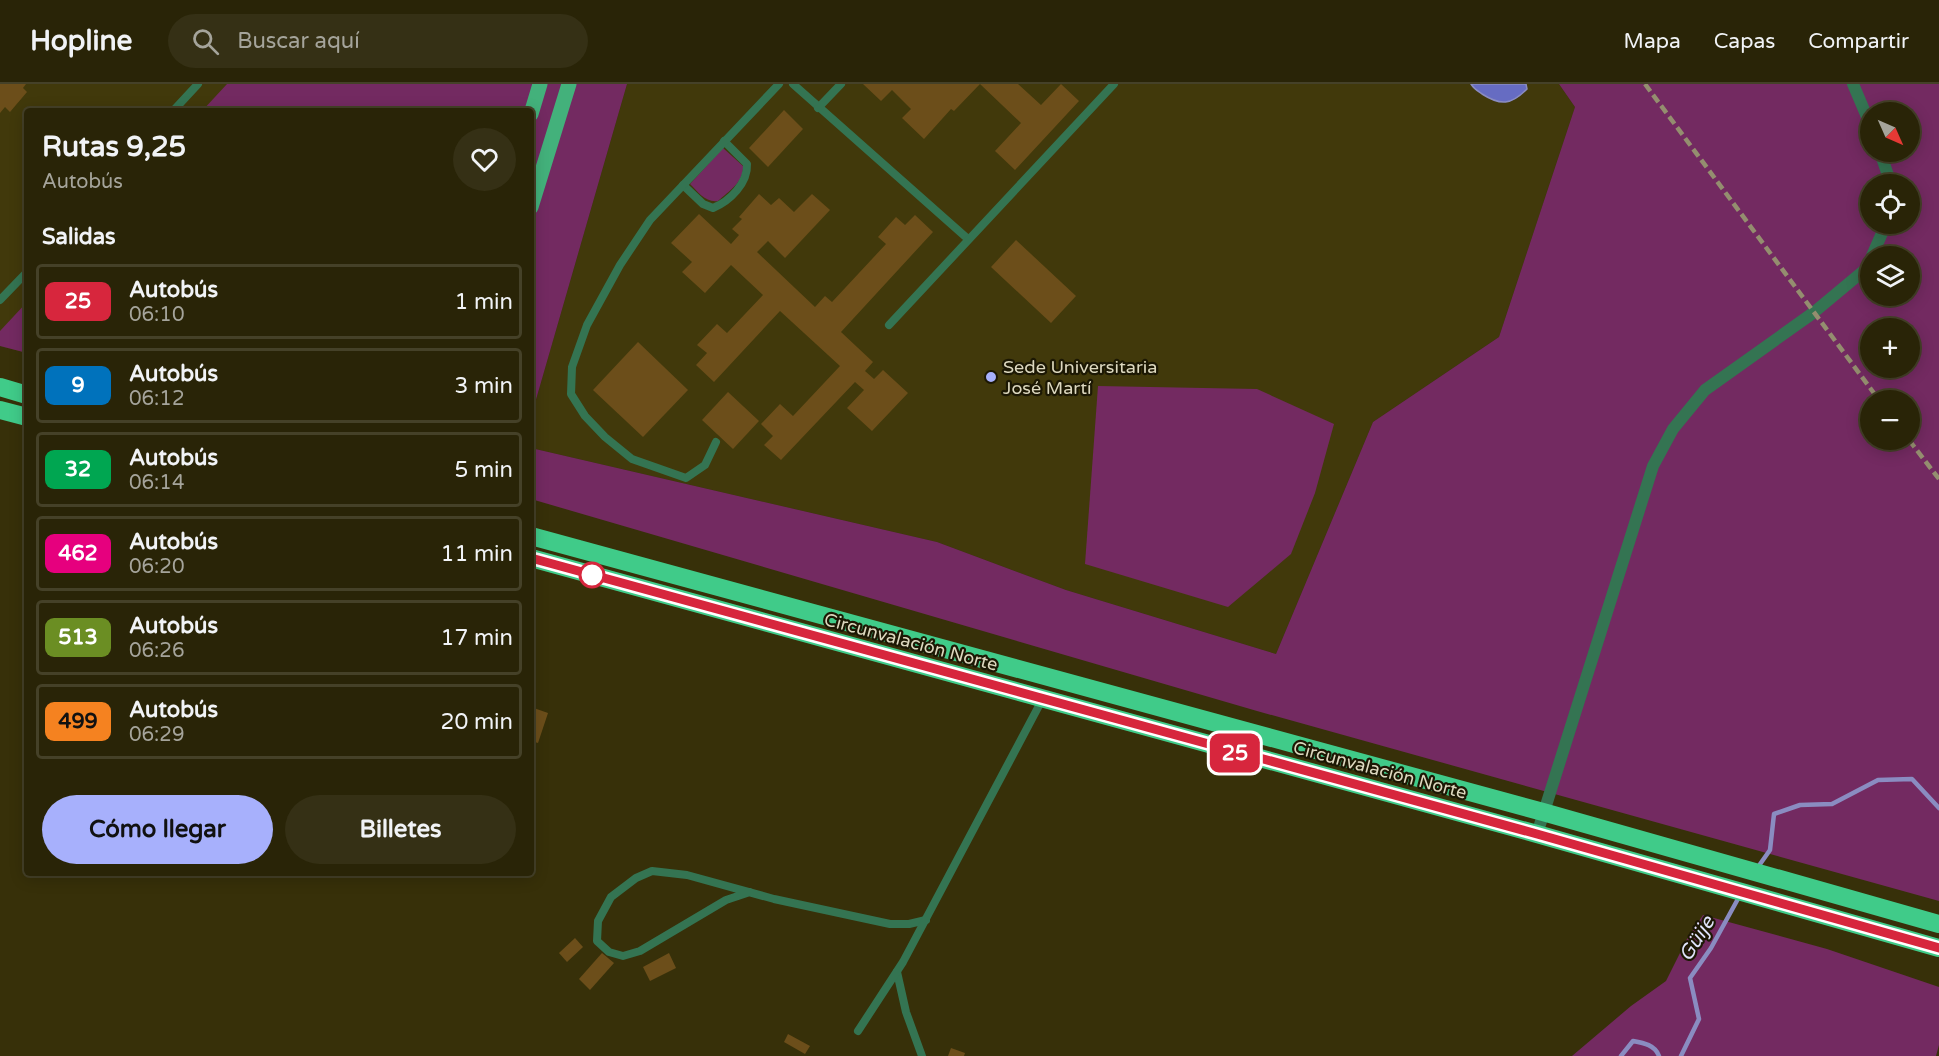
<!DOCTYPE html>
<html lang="es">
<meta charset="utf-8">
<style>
body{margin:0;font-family:"Varela Round",sans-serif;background:#353015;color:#f1f3f6;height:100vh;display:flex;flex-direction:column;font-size:22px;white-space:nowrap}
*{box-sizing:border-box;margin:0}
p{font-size:20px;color:#a5a49b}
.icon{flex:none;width:33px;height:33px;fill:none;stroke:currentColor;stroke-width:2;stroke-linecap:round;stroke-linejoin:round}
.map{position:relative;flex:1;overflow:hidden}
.drawer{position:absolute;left:24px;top:24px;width:510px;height:768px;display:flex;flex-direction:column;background:#292407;border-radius:6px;box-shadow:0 3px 15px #0003,0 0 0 2px #454128}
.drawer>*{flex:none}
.badge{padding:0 12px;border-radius:9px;font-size:21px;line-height:39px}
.needle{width:39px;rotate:135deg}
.tools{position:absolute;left:1860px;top:18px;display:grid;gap:12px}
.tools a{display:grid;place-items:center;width:60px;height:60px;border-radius:50%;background:#292407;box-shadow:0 3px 15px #0003,0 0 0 2px #454128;font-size:30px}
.map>.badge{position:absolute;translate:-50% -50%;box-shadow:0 0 0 3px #fff}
h2{padding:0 18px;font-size:22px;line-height:54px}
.round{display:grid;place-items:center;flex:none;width:63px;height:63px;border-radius:32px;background:#353015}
.head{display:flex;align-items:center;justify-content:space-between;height:102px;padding:0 18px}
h1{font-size:28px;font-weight:700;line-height:45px}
.cta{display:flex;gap:12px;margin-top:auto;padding:12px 18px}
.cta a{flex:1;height:69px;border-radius:36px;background:#a7b0fc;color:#111;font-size:24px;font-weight:700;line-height:69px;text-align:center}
.cta a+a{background:#353015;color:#f1f3f6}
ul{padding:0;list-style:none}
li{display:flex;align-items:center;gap:18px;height:75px;margin:0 12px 9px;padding:0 6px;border:3px solid #454128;border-radius:6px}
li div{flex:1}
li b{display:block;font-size:22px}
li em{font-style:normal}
li .badge{min-width:66px;font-weight:700;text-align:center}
header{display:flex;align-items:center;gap:36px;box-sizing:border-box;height:84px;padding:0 30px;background:#292407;border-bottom:2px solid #454128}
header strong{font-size:28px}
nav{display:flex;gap:33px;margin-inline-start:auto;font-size:21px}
.search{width:420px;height:54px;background:#353015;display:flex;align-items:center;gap:15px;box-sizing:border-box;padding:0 21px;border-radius:33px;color:#a5a49b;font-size:22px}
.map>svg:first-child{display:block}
.built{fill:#41390b}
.green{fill:#732a61;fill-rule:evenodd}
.water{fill:#666cc2;stroke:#8a8cc1;stroke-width:1.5}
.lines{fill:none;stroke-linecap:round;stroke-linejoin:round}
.stream{stroke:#8a8cc1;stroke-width:4.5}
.building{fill:#6c4e1a}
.lane{stroke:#347452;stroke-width:8}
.street{stroke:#347452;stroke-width:12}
.primary{stroke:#43b17b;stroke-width:15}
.highway{stroke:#40cb89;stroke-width:18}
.rail{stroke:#948e6f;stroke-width:4.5;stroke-dasharray:9 4.5;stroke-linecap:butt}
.line-casing{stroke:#fff;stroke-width:14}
.line{stroke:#d7263d;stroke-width:9}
.poi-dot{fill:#a7b0fc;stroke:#1c1804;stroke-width:2}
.stop-dot{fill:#fff;stroke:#d7263d;stroke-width:3}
.labels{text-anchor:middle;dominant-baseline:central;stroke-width:4.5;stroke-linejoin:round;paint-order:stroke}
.poi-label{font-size:18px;fill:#ddd8bf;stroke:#1c1804;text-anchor:start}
.street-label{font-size:18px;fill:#ddd8bf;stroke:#1c1804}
.water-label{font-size:20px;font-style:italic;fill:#dfe3fa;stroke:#1c1804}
</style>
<header>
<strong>Hopline</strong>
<div class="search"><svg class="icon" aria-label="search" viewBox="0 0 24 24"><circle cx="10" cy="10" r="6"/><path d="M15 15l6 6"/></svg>Buscar aquí</div>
<nav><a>Mapa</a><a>Capas</a><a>Compartir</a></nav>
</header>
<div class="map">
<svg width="1939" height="972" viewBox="0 0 1939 972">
<rect width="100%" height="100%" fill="#373009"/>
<g class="built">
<path d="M 0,0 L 487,0 L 477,27 L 27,27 L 27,269 L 0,262 Z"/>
<path d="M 627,0 L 1559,0 L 1575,23 L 1499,253 L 1373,338 L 1276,570 L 1066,506 L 937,458 L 531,364 L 531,333 Z"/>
</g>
<g class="green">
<path d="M 227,0 L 627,0 L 531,333 L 531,27 L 202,27 Z"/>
<path d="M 1559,0 L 1939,0 L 1939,817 L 1257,627 L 531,415 L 531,364 L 937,458 L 1066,506 L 1276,570 L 1373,338 L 1499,253 L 1575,23 ZM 1870,28 L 1910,28 L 1910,68 L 1870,68 ZM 1870,100 L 1910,100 L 1910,140 L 1870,140 ZM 1870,172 L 1910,172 L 1910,212 L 1870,212 ZM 1870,244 L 1910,244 L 1910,284 L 1870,284 ZM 1870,316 L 1910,316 L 1910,356 L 1870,356 Z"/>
<path d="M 723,64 L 743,82 C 744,98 729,107 718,117 C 706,119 698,108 690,100 Z"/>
<path d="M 27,218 L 27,269 L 0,262 L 0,247 Z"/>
<path d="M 1098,302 L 1257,305 L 1334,340 L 1315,409 L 1291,470 L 1228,523 L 1085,480 Z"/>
<path d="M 1703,831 L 1827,865 L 1939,903 L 1939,961 L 1936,972 L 1572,972 L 1631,922 L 1666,897 L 1687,855 Z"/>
</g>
<path class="water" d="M 1471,0 L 1526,0 L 1527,5 C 1511,21 1501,22 1482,10 C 1478,7 1474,5 1471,0 Z"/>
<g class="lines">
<g class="stream">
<path d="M 1758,783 L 1770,766 L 1774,730 L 1800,721 L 1832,720 L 1878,696 L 1912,695 L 1939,724"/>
<path d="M 1621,972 L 1633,957 C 1644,959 1655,961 1659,972"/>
<path d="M 1681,972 L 1699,935 L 1690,894 L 1711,864 L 1739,813"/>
</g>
</g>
<g class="building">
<path d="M 0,0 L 26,0 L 23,4 L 27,8 L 10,28 L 5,23 L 0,29 Z"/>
<path d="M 863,0 L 1018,0 L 1041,21 L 1061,0 L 1079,17 L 1015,86 L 995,67 L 1021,39 L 980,0 L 954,27 L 951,25 L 924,55 L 902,34 L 911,25 L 892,6 L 881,17 Z"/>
<path d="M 784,26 L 803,45 L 768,83 L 749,64 Z"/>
<path d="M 759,110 L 771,121 L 779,114 L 794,128 L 812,110 L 830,126 L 785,174 L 768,157 L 757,168 L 815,223 L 825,212 L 832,218 L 886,160 L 878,153 L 896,133 L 905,141 L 915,131 L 933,148 L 841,248 L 873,278 L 865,287 L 874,295 L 883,286 L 908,309 L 872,347 L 847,324 L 864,306 L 855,298 L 781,376 L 764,361 L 773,352 L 761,340 L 780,320 L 793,332 L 840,282 L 780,227 L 714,298 L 696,281 L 707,269 L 697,261 L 717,240 L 727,249 L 763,211 L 731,181 L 705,209 L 682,188 L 692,178 L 671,159 L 699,130 L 731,160 L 739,151 L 732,145 L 742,135 L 739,133 Z"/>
<path d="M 1016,156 L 1076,212 L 1051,239 L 991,183 Z"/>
<path d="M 638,258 L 688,306 L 643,353 L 593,306 Z"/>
<path d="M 728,308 L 759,337 L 733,365 L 702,336 Z"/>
<path d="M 531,623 L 548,629 L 538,659 L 531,657 Z"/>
<path d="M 575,854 L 583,863 L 567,878 L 559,869 Z"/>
<path d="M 602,869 L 614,879 L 590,906 L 579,895 Z"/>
<path d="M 669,869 L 676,884 L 650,897 L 643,883 Z"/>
<path d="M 788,950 L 810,962 L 805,970 L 784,958 Z"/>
<path d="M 951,964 L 965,969 L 964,972 L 948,972 Z"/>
</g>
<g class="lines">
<g class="lane">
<path d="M 793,0 L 968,155"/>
<path d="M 818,24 L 841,0"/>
<path d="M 173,27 L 198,0"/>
<path d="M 683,101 L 703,120 L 713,124 C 730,117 748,99 747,80 L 724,57"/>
<path d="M 0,216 L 27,188"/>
<path d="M 889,241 L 1114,0"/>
<path d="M 716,358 L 705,381 L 686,394 L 632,375 L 605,353 L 585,332 L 571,310 L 572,283 L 587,241 L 620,181 L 650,136 L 779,0"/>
<path d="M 750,808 L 726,816 L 640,867 L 623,872 L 609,868 L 597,857 L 598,837 L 611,813 L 636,794 L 652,787 L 687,791 L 774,815 L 890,840 L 909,840 L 926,836"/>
<path d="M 897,888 L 906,928 L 922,972"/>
<path d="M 858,947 L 903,878 L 1042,616"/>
</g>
<g class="street">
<path d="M 1853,0 L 1870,40"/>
<path d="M 1880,68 L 1891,100"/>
<path d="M 1872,172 L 1886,140"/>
<path d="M 1537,750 L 1653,382 L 1673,345 L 1705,306 L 1813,229 L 1867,184 L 1870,176"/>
</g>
<g class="primary">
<path d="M 531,30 L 540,0"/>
<path d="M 531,123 L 569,0"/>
</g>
<g class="highway">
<path d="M 0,303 L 27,311"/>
<path d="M 0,326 L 27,333"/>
<path d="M 531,452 L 1543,728 L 1939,840"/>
<path d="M 531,474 L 1537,750 L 1939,864"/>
</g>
<g class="rail">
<path d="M 1645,0 L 1879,316"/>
<path d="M 1909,356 L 1939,395"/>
</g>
</g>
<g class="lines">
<g class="line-casing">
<path id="line" d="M 531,474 L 1537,750 L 1939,864"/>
</g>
<use href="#line" class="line"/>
</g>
<circle class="poi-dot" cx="991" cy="293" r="6"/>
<circle class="stop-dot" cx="592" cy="491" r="12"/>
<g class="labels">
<g class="poi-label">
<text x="1003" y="283">Sede Universitaria<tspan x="1003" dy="21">José Martí</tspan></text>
</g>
<g class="street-label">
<text transform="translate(911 558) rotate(15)">Circunvalación Norte</text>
<text transform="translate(1380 686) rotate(15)">Circunvalación Norte</text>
</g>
<g class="water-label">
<text transform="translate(1697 855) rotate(-58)">Güije</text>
</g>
</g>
</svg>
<div class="tools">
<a><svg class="needle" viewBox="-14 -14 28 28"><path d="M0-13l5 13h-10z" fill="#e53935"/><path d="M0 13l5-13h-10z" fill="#a5a49b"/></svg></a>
<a><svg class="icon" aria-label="locate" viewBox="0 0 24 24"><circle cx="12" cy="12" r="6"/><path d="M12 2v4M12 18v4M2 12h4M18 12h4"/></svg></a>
<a><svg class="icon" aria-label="layers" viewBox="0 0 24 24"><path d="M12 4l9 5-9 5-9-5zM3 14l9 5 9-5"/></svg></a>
<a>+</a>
<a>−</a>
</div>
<b class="badge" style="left:1235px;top:669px;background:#d7263d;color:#fff">25</b>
<section class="drawer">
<div class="head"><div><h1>Rutas 9,25</h1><p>Autobús</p></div><a class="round"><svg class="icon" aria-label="heart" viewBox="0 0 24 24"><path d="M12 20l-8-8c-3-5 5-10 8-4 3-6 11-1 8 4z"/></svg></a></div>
<h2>Salidas</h2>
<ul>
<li><span class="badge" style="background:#d7263d;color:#fff">25</span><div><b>Autobús</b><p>06:10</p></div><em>1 min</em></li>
<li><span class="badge" style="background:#0072bc;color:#fff">9</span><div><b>Autobús</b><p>06:12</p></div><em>3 min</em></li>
<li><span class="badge" style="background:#00a651;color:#fff">32</span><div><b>Autobús</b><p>06:14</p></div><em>5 min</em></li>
<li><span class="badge" style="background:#e6007e;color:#fff">462</span><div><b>Autobús</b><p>06:20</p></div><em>11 min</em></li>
<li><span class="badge" style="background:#6b8e23;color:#fff">513</span><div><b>Autobús</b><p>06:26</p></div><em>17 min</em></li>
<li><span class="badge" style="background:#f58220;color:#111">499</span><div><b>Autobús</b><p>06:29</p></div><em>20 min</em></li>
</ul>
<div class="cta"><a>Cómo llegar</a><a>Billetes</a></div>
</section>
</div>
